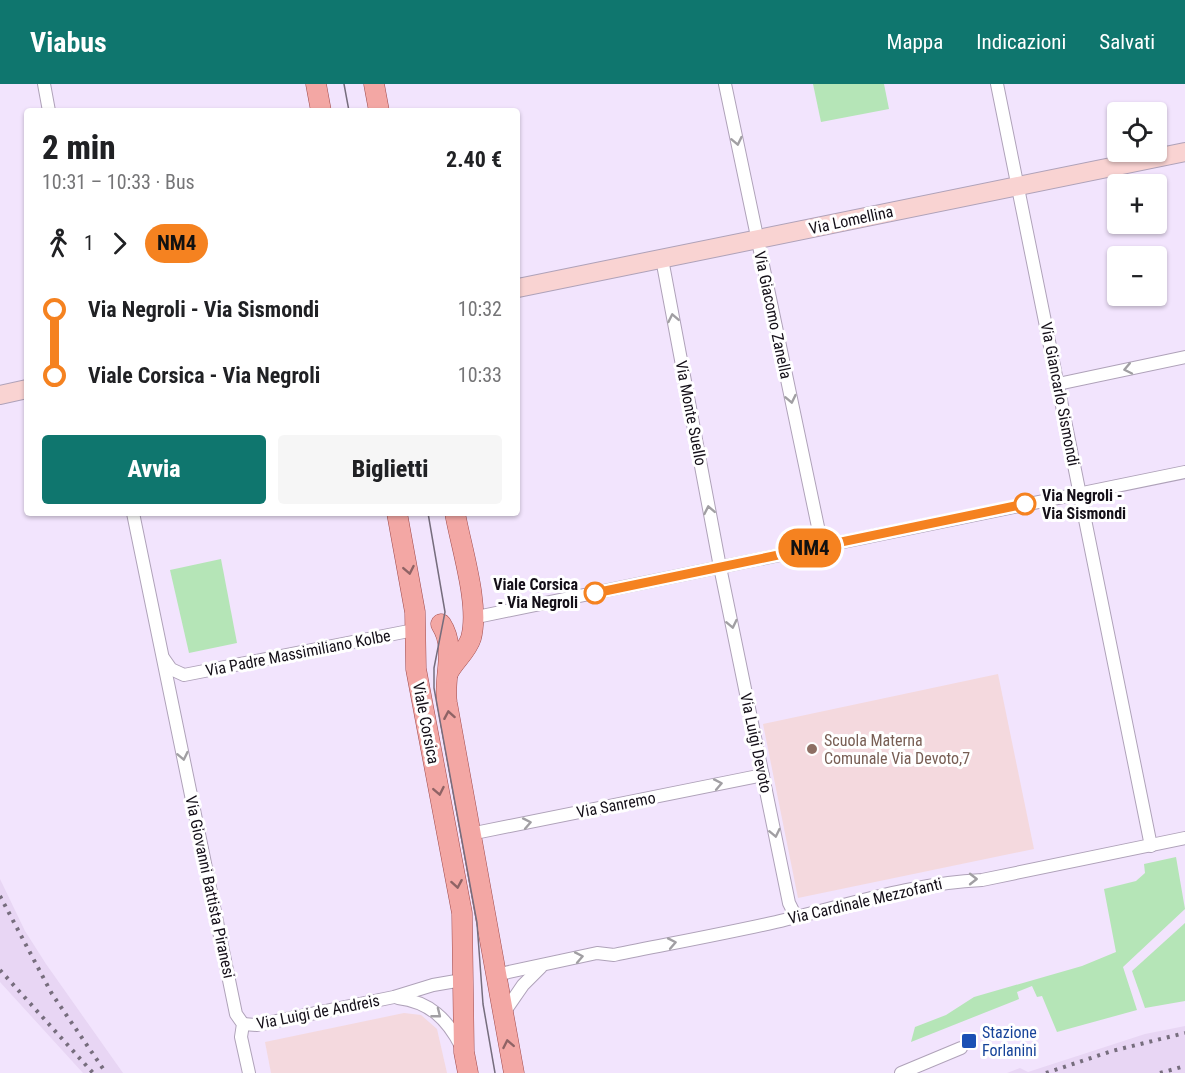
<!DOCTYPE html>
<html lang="it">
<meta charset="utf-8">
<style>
body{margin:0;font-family:"Roboto Condensed",sans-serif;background:#f6f6f6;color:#202124;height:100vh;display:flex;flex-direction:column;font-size:22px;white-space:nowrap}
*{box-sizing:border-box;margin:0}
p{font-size:20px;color:#757577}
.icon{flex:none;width:33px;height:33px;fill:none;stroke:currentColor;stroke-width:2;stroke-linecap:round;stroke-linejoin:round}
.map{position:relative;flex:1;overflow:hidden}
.drawer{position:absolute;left:24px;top:24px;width:496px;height:408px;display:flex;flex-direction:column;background:#fff;border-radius:6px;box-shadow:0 2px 4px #0004}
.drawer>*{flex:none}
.badge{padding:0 12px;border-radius:20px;font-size:21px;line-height:39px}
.controls{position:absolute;left:1107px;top:18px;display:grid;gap:12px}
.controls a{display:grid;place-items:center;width:60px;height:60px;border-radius:6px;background:#fff;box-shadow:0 2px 4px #0004;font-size:30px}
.map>.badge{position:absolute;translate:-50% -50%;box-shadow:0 0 0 3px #fff}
.legs{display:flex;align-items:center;gap:9px;height:66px;padding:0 18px;font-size:20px}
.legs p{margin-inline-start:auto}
.overview{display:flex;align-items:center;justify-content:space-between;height:102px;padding:0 18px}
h1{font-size:33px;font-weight:800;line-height:45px}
.cta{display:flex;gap:12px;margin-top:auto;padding:12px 18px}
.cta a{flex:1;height:69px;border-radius:6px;background:#0f766e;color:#fff;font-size:24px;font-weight:800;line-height:69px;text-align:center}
.cta a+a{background:#f6f6f6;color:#202124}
ul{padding:0 18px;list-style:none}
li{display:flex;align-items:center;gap:21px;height:66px;font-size:22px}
li i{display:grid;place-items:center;width:9px;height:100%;margin:0 8px;background:currentColor}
li i::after{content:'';width:15px;height:15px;margin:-8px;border:4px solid;border-radius:50%;background:#fff}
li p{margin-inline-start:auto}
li:first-child i{background:linear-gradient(#0000 50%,currentColor 0)}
li:last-child i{background:linear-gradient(currentColor 50%,#0000 0)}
header{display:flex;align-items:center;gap:36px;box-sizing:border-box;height:84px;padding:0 30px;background:#0f766e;color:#fff}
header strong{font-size:28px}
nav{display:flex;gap:33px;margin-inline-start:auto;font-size:21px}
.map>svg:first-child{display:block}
.built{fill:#e8d6f4}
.education{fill:#f4d9de}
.green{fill:#b5e5b7}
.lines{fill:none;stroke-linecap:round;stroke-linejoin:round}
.street-casing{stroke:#afa2b9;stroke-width:14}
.secondary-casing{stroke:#afa2b9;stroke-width:20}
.primary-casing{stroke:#a04b4c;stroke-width:21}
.street{stroke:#fff;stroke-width:12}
.secondary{stroke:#f9d3d2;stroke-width:18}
.primary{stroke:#f3a7a4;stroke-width:20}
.tram{stroke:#766d7d;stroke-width:1.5}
.rail{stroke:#766d7d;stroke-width:4;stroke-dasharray:3 6;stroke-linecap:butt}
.oneway{stroke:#a19fa3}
.oneway2{stroke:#8f6365}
.line-1-casing{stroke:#fff;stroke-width:14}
.line-1{stroke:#f58220;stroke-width:9}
.stop-1-dot{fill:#fff;stroke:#f58220;stroke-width:3}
.education-dot{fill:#8d6e63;stroke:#fff;stroke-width:2}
.transit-dot{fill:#1a4fb4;stroke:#fff;stroke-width:2}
.labels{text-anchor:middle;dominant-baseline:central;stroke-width:6;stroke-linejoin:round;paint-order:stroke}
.street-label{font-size:16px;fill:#140f18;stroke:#fff}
.stop-label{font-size:16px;font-weight:bold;fill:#140f18;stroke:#fff;text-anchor:start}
.education-label{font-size:16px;fill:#785e54;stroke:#fff;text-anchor:start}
.transit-label{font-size:16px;fill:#164399;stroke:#fff;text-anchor:start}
</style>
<header>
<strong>Viabus</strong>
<nav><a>Mappa</a><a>Indicazioni</a><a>Salvati</a></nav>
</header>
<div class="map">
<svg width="1185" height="989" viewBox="0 0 1185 989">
<rect width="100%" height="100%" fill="#f2e4fd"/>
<g class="built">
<path d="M 0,795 L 25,847 L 46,880 L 123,989 L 83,989 L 0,898 Z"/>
<path d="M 1185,942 L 1185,989 L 1007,989 L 1020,984 L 1028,988 L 1145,950 Z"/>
</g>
<g class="education">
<path d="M 998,590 L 1034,765 L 798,814 L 763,640 Z"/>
<path d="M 404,929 L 421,931 L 437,945 L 447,989 L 271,989 L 265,958 Z"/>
</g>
<g class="green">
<path d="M 813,0 L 884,0 L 889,25 L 821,38 Z"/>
<path d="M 221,475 L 237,559 L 189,569 L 170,486 Z"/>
<path d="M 1176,773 L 1185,825 L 1123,883 L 1137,926 L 1057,948 L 1042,912 L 1037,913 L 1032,902 L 1017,908 L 1019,915 L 911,958 L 915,943 L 946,931 L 974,913 L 1082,882 L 1116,868 L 1104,805 L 1136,797 L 1145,789 L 1144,780 Z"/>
<path d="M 1185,839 L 1185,917 L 1145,924 L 1132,887 Z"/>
</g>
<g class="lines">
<g class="street-casing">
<g id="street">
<path d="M 44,0 L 49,27"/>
<path d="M 725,0 L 822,462"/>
<path d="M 997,0 L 1151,762"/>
<path d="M 662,175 L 720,483 L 789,819 L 796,833"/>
<path d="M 1058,300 L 1185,273"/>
<path d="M 133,429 L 236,930 L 243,940 L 241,953 L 249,989"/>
<path d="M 472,534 L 1185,388"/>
<path d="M 164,575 L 171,585 L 184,591 L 414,546"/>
<path d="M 470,750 L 763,691"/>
<path d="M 495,891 L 597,869 L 614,871 C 668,860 723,850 776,838 C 845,822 912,799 982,796 L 1185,754"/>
<path d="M 398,914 C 430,918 447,935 461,962"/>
<path d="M 503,930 L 523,901 L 541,883"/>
<path d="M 243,940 L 257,941 L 394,913 L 433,901 L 462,896"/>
<path d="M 901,989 L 961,964"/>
</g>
</g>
<g class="secondary-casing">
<g id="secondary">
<path d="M 518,204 L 1185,68"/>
<path d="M 0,311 L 27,305"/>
</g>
</g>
<g class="primary-casing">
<g id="primary">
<path d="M 316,0 L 321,27"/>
<path d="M 374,0 L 379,27"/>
<path d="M 397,429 L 415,528 L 416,585 L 462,829 L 464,968 L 468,989"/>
<path d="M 441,540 C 457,565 443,592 447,619 L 514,989"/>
<path d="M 448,589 C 454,577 467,567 471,554 C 480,521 461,463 455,429"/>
</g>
</g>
<use href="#street" class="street"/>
<use href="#secondary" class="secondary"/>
<use href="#primary" class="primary"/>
<g class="tram">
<path d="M 344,0 L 349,27"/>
<path d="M 428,429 L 445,528 L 434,584 L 434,604 L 477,839 L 483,920 L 495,989"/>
</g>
<g class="rail">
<path d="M 0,812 L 52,910 L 106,989"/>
<path d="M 0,886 L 93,989"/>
<path d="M 1046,989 L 1112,967 L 1185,949"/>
<path d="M 1160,989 L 1185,982"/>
</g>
</g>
<defs><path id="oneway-chevron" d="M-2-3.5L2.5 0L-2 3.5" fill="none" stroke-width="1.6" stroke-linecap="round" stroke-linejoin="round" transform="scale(1.5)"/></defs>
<g class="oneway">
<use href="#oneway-chevron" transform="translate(737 57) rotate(78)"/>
<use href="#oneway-chevron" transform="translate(673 234) rotate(-101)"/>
<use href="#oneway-chevron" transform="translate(1128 285) rotate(168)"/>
<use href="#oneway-chevron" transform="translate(791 315) rotate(78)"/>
<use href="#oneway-chevron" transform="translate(709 426) rotate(-101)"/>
<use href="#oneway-chevron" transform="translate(732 540) rotate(78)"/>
<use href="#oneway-chevron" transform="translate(183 672) rotate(78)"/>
<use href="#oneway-chevron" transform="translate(718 700) rotate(-11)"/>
<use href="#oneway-chevron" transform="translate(527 739) rotate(-11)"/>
<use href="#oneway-chevron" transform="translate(775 749) rotate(78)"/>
<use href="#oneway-chevron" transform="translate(973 795)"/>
<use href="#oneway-chevron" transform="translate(672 859) rotate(-11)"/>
<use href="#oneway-chevron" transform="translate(579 873) rotate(-11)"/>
<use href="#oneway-chevron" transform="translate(437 930) rotate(38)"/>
</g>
<g class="oneway2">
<use href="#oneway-chevron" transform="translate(409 486) rotate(79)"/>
<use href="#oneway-chevron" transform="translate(449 631) rotate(-100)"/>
<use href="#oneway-chevron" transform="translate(439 707) rotate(79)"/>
<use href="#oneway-chevron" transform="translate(457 800) rotate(80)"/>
<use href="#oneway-chevron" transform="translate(508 960) rotate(-101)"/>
</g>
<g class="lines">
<g class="line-1-casing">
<path id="line-1" d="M 595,509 L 1025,420"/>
</g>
<use href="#line-1" class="line-1"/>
</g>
<g class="stop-1-dot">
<circle cx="1025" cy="420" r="10"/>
<circle cx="595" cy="509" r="10"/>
</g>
<circle class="education-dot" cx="812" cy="665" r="6"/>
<rect class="transit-dot" x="961" y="949" width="16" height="16" rx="3"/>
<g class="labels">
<g class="street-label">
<text transform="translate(851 136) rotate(-12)">Via Lomellina</text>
<text transform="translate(773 231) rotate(78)">Via Giacomo Zanella</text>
<text transform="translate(1060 310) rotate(79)">Via Giancarlo Sismondi</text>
<text transform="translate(691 329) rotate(79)">Via Monte Suello</text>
<text transform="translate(298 569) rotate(-11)">Via Padre Massimiliano Kolbe</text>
<text transform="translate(426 639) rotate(79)">Viale Corsica</text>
<text transform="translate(756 659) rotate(78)">Via Luigi Devoto</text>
<text transform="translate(616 721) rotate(-11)">Via Sanremo</text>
<text transform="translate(210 803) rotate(78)">Via Giovanni Battista Piranesi</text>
<text transform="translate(865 817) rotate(-13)">Via Cardinale Mezzofanti</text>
<text transform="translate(318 928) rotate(-11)">Via Luigi de Andreis</text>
</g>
<g class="stop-label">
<text x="1042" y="411">Via Negroli -<tspan x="1042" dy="18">Via Sismondi</tspan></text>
<text x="578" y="500" text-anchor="end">Viale Corsica<tspan x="578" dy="18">- Via Negroli</tspan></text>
</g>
<g class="education-label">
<text x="824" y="656">Scuola Materna<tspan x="824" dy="18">Comunale Via Devoto,7</tspan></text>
</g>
<g class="transit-label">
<text x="982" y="948">Stazione<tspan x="982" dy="18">Forlanini</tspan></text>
</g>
</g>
</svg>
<div class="controls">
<a><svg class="icon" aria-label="locate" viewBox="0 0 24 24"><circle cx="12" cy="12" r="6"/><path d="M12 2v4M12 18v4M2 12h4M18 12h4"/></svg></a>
<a>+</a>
<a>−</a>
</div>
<b class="badge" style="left:810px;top:464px;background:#f58220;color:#111">NM4</b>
<section class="drawer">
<div class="overview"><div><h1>2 min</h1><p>10:31 – 10:33 · Bus</p></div><b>2.40 €</b></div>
<div class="legs"><svg class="icon" aria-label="walk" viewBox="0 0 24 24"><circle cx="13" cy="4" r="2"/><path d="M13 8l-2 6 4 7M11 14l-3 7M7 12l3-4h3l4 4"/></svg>1<svg class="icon" aria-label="forward" viewBox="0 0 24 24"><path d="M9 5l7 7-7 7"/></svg><b class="badge" style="background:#f58220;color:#111">NM4</b></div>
<ul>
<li><i style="color:#f58220"></i><b>Via Negroli - Via Sismondi</b><p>10:32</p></li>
<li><i style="color:#f58220"></i><b>Viale Corsica - Via Negroli</b><p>10:33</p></li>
</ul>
<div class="cta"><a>Avvia</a><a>Biglietti</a></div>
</section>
</div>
